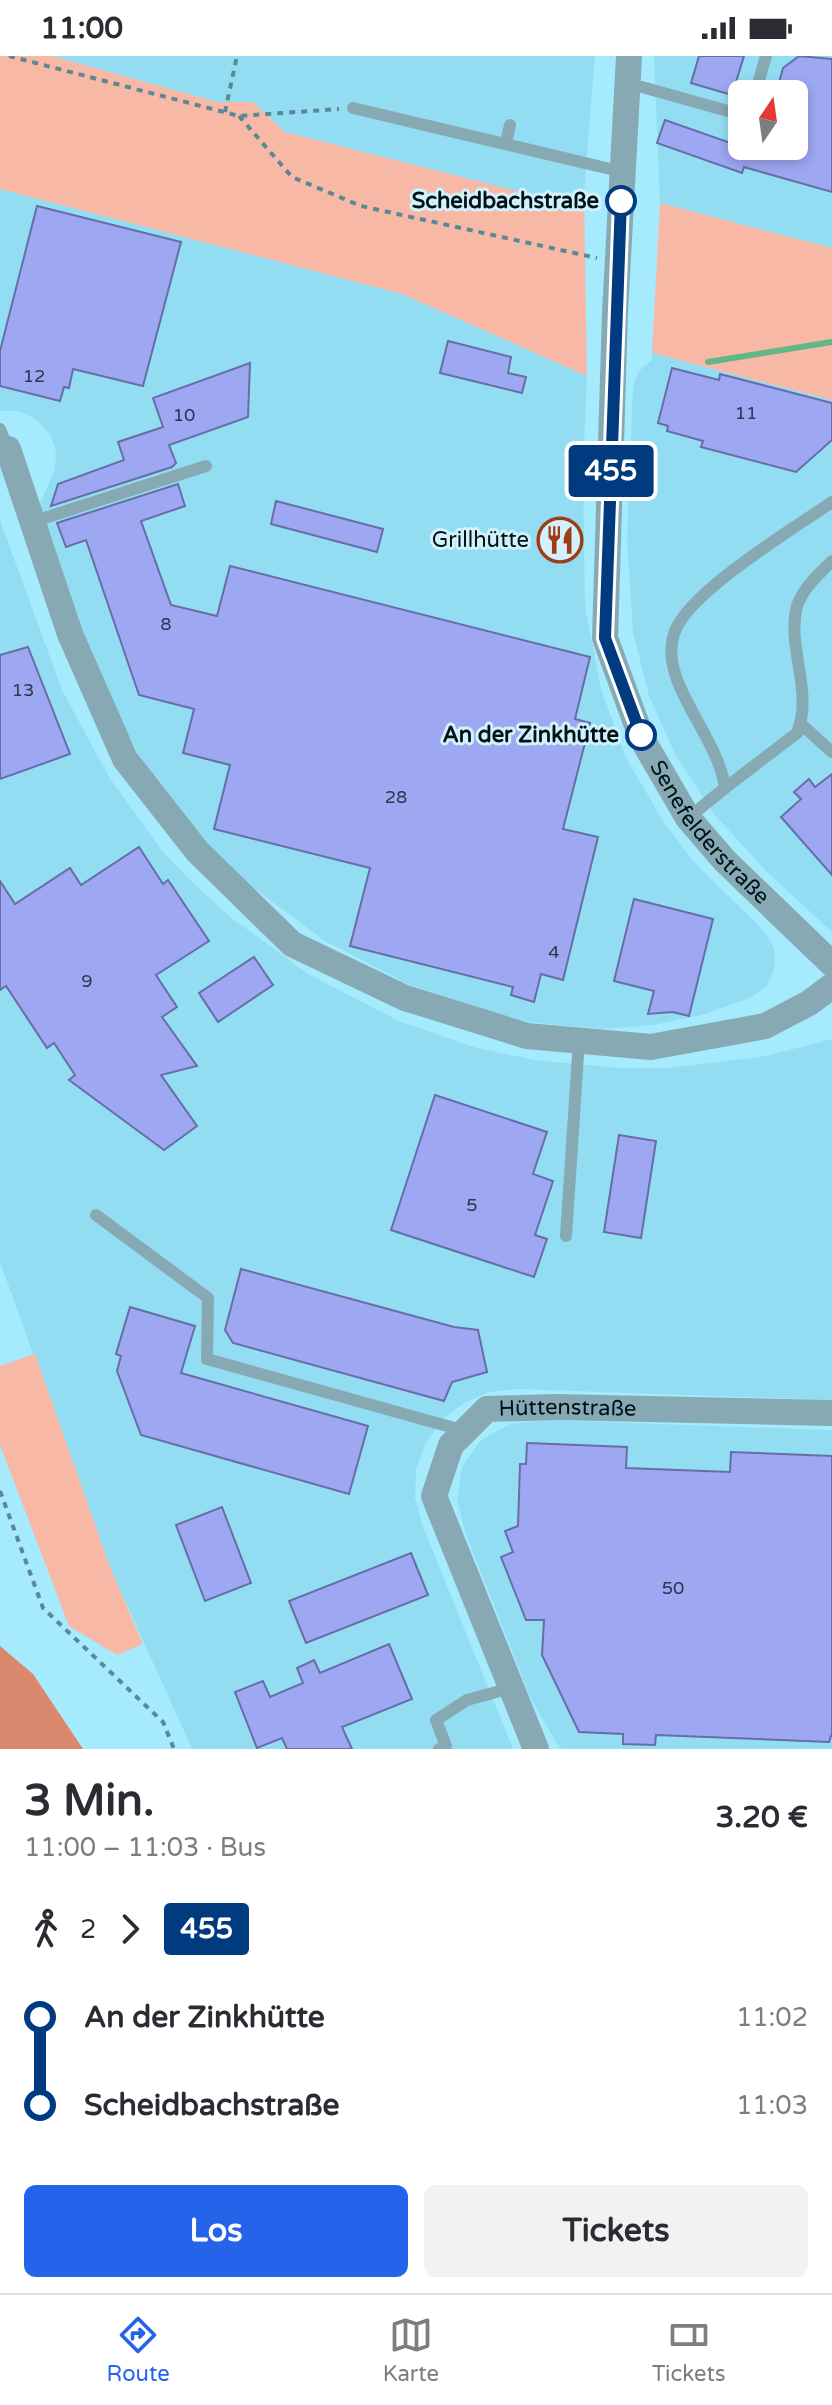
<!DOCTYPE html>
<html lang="de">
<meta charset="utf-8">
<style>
body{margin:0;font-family:"Varela Round",sans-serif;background:#f2f2f3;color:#2b2b33;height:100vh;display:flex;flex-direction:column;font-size:30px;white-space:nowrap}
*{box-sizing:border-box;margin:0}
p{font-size:26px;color:#7c7c81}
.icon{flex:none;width:44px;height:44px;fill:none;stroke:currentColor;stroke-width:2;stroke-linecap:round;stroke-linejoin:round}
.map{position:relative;height:1693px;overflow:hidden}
.side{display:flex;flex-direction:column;background:#fff;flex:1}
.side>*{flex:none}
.badge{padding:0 16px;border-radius:6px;font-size:28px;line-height:52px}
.needle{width:52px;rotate:13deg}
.fabs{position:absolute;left:728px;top:24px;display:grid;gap:16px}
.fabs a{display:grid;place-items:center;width:80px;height:80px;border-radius:12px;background:#fff;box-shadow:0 4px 12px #0003;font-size:40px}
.map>.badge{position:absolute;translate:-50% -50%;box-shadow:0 0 0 4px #fff}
.legs{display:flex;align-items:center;gap:12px;height:88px;padding:0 24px;font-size:26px}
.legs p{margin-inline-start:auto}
.headline{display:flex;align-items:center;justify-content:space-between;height:136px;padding:0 24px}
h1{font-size:44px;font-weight:700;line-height:60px}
.action{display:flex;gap:16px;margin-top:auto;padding:16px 24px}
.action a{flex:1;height:92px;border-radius:12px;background:#2563eb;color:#fff;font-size:32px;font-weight:700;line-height:92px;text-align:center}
.action a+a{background:#f2f2f3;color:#2b2b33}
ul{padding:0 24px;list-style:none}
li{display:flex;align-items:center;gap:28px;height:88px;font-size:30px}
li i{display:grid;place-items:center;width:12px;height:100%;margin:0 10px;background:currentColor}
li i::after{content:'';width:20px;height:20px;margin:-10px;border:6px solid;border-radius:50%;background:#fff}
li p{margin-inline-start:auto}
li:first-child i{background:linear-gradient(#0000 50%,currentColor 0)}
li:last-child i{background:linear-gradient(currentColor 50%,#0000 0)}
.status{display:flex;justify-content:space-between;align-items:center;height:56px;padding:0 40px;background:#fff;direction:ltr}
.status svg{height:22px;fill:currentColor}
.tab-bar{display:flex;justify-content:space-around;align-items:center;height:112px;border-top:2px solid #e1e1e2;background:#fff;font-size:22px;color:#7c7c81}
.tab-bar a{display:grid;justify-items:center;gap:4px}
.tab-bar .on{color:#2563eb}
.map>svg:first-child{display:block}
.built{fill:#93ddf3;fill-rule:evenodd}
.green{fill:#f7b9a6}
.forest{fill:#d9876d}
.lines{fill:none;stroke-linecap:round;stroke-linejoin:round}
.stream{stroke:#62b688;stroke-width:6}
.building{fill:#9ea8f2;stroke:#666da7;stroke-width:2}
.path{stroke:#5b8895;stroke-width:4;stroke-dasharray:6 6;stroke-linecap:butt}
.lane{stroke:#87a9b4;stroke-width:12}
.street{stroke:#87a9b4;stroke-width:26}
.line-1-casing{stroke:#fff;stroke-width:18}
.line-1{stroke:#003b80;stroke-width:12}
.stop-1-dot{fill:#fff;stroke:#003b80;stroke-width:4}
.labels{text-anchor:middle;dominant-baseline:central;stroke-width:6;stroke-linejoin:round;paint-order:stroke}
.number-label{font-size:18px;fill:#28384e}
.stop-label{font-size:22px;font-weight:bold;fill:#001218;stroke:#d1f1fb;text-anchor:end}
.poi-label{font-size:22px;fill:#001218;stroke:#d1f1fb;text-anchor:end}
.street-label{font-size:22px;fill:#001218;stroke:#d1f1fb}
</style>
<div class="status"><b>11:00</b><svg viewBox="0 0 49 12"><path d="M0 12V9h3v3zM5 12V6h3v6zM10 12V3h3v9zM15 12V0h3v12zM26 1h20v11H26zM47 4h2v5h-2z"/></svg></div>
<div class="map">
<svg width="832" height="1693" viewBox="0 0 832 1693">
<rect width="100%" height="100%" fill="#a6eafd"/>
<g class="built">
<path d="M 52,0 L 595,0 L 584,136 L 548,143 L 436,116 L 285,76 L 253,46 L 217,46 Z"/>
<path d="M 654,0 L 832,0 L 832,192 L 660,147 ZM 742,38 L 794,38 L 794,90 L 742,90 Z"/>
<path d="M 0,133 L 402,238 L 587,320 L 583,412 L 585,551 L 601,633 L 626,702 L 665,768 L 694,806 L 763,874 L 774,892 L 775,911 L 767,930 L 750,942 L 702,959 L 653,969 L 602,973 L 529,966 L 503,960 L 410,929 L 325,885 L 247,827 L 210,792 L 144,708 L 98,622 L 39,449 L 55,414 L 56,396 L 50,378 L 36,363 L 19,355 L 0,355 Z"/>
<path d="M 652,297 L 832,344 L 832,876 L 766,815 L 714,758 L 675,698 L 649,640 L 633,576 L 627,483 L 633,330 L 639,315 L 652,304 Z"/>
<path d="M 0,464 L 62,634 L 109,721 L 163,796 L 191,825 L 229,860 L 308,918 L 401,966 L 477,992 L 534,1004 L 620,1012 L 669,1012 L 766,1000 L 832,983 L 832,1344 L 517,1333 L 489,1336 L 464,1347 L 442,1363 L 426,1387 L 416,1413 L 415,1441 L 422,1468 L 513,1693 L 192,1693 L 110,1511 L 0,1206 Z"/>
<path d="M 545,1364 L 832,1374 L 832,1693 L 562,1693 L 556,1686 L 531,1643 L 465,1476 L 457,1444 L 462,1411 L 481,1384 L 510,1368 Z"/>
</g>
<g class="green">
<path d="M 0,0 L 52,0 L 217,46 L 253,46 L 285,76 L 548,143 L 584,136 L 587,320 L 402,238 L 0,133 Z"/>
<path d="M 660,147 L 832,192 L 832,344 L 652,297 Z"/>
<path d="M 35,1298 L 110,1511 L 143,1588 L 117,1599 L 69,1570 L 0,1389 L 0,1310 Z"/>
</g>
<path class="forest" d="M 0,1590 L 33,1618 L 83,1693 L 0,1693 Z"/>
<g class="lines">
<path class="stream" d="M 708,306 L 832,286"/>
</g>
<g class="building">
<path d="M 699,0 L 744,0 L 732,39 L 691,27 Z"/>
<path d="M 799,0 L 832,3 L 832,136 L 744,111 L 742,117 L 657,87 L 665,64 L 759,97 L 761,90 L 794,90 L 794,38 L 776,38 L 783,12 Z"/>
<path d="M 37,150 L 181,186 L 143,330 L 73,313 L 69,332 L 64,331 L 60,345 L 0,330 L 0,295 Z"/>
<path d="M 448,285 L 511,301 L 508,317 L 526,321 L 522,337 L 440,317 Z"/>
<path d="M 250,307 L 248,361 L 169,389 L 176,407 L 172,411 L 51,450 L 58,428 L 124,404 L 118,386 L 163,371 L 153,342 Z"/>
<path d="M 672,312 L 719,324 L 720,318 L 832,347 L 832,384 L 796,416 L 701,391 L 703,385 L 667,375 L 668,370 L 658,367 Z"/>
<path d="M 178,428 L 185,450 L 141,465 L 171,549 L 217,560 L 230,510 L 590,601 L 575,663 L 590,667 L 563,773 L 598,781 L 563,924 L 541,918 L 534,946 L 511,939 L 513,931 L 350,890 L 370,812 L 214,773 L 230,709 L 183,697 L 194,653 L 139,639 L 86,484 L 66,491 L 57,467 Z"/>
<path d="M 276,445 L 383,473 L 377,496 L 271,468 Z"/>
<path d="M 28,591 L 70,698 L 0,723 L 0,599 Z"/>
<path d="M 832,718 L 832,819 L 781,761 L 801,743 L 794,736 L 809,723 L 815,731 Z"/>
<path d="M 139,791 L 163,828 L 168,824 L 209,885 L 156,919 L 177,951 L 162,961 L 197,1010 L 161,1019 L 197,1070 L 164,1094 L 69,1024 L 75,1019 L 54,987 L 47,992 L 6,930 L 0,934 L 0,825 L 15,848 L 70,812 L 81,829 Z"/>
<path d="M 634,843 L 713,863 L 689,960 L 673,956 L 648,958 L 654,935 L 614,925 Z"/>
<path d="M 254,901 L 273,929 L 218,966 L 199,937 Z"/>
<path d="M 435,1039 L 547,1076 L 533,1118 L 553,1125 L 535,1179 L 547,1183 L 534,1221 L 391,1174 Z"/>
<path d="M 619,1079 L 656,1085 L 641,1182 L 604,1176 Z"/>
<path d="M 241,1213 L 454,1271 L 478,1274 L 487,1316 L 452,1326 L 444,1345 L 233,1287 L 225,1274 Z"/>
<path d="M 130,1251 L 195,1270 L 181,1317 L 368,1370 L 349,1438 L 141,1379 L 117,1315 L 121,1300 L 116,1298 Z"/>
<path d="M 527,1387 L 627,1391 L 626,1412 L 730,1416 L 731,1396 L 832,1400 L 832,1677 L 829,1686 L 656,1679 L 655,1689 L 623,1688 L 623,1678 L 579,1676 L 542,1599 L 544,1564 L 526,1564 L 501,1501 L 513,1496 L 505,1475 L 518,1470 L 520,1408 L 526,1408 Z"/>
<path d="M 222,1451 L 251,1527 L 205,1545 L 176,1469 Z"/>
<path d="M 411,1497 L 428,1539 L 306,1587 L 289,1545 Z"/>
<path d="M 389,1588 L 412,1643 L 342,1671 L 352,1693 L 287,1693 L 282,1682 L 257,1692 L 235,1636 L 263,1625 L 270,1641 L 303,1627 L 297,1612 L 314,1604 L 320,1617 Z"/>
</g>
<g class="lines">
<g class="path">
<path d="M 9,0 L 239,60 L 339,53"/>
<path d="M 225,56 L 237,0"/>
<path d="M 239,60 L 292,121 L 361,150 L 597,202"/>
<path d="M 0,1435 L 43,1552 L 163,1666 L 174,1693"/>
</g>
<g class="lane">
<path d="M 627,30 L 642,31 L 742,59"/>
<path d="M 755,38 L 766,0"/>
<path d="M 353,52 L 623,116"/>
<path d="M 506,87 L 510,69"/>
<path d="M 0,373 L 8,393"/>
<path d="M 32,466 L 206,410"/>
<path d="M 801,668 L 832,696"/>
<path d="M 725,732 L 797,677 C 814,635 786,591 797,550 C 803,532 819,518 832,505"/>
<path d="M 688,762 L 725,732 C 720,695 691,660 678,626 C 672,611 669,593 674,578 C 686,537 795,472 832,446"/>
<path d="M 96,1159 L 208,1242 L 207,1303 L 465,1375"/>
<path d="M 566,1180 L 579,984"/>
<path d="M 439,1693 L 446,1690 L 436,1664 L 467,1644 L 511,1632"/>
</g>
<g class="street">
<path id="s1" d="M 629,0 L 615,257 L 605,582 L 642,683 L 688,762 L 725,805 L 832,908"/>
<path d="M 8,393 L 70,578 L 125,703 L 197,795 L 292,888 L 405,942 L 527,980 L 651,991 L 765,970 L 809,947 L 832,930"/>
<path id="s2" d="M 536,1693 L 434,1440 L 451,1389 L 487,1353 L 556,1351 L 832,1357"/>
</g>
</g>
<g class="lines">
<g class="line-1-casing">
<path id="line-1" d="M 621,145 L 605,582 L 641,679"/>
</g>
<use href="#line-1" class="line-1"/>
</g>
<defs>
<g id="restaurant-ring" transform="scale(2.3)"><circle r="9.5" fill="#d1f1fb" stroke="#a13a17" stroke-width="1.5"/><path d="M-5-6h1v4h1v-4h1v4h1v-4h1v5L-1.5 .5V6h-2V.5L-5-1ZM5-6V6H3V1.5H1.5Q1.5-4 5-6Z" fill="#a13a17"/></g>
</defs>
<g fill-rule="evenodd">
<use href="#restaurant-ring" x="560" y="484"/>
</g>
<g class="stop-1-dot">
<circle cx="621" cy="145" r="14"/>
<circle cx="641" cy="679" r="14"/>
</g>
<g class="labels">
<g class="number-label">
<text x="34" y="320">12</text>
<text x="746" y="357">11</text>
<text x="184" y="359">10</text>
<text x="166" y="568">8</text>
<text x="23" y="634">13</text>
<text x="396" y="741">28</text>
<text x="554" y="896">4</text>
<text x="87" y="925">9</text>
<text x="472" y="1149">5</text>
<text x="673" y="1532">50</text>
</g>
<g class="stop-label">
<text x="599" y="145">Scheidbachstraße</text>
<text x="619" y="679">An der Zinkhütte</text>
</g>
<g class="poi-label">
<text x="529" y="484">Grillhütte</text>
</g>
<g class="street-label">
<text stroke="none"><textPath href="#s1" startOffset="806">Senefelderstraße</textPath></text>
<text stroke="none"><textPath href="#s2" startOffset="458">Hüttenstraße</textPath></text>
</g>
</g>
</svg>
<div class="fabs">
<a><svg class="needle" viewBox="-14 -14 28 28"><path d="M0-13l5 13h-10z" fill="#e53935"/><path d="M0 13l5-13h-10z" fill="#7c7c81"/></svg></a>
</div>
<b class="badge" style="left:611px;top:415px;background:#003b80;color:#fff">455</b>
</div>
<section class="side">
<div class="headline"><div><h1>3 Min.</h1><p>11:00 – 11:03 · Bus</p></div><b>3.20 €</b></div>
<div class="legs"><svg class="icon" aria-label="walk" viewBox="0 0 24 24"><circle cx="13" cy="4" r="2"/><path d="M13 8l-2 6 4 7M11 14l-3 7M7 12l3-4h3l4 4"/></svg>2<svg class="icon" aria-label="forward" viewBox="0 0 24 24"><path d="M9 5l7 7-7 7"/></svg><b class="badge" style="background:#003b80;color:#fff">455</b></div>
<ul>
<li><i style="color:#003b80"></i><b>An der Zinkhütte</b><p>11:02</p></li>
<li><i style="color:#003b80"></i><b>Scheidbachstraße</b><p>11:03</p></li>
</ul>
<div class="action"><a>Los</a><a>Tickets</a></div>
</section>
<nav class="tab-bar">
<a class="on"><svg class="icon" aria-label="directions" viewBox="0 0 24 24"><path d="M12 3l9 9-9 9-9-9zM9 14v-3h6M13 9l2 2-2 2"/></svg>Route</a>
<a><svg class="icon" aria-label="map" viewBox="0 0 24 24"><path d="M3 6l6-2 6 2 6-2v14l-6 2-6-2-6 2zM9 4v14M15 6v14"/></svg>Karte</a>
<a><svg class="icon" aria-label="tickets" viewBox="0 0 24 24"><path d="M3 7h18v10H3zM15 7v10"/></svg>Tickets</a>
</nav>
